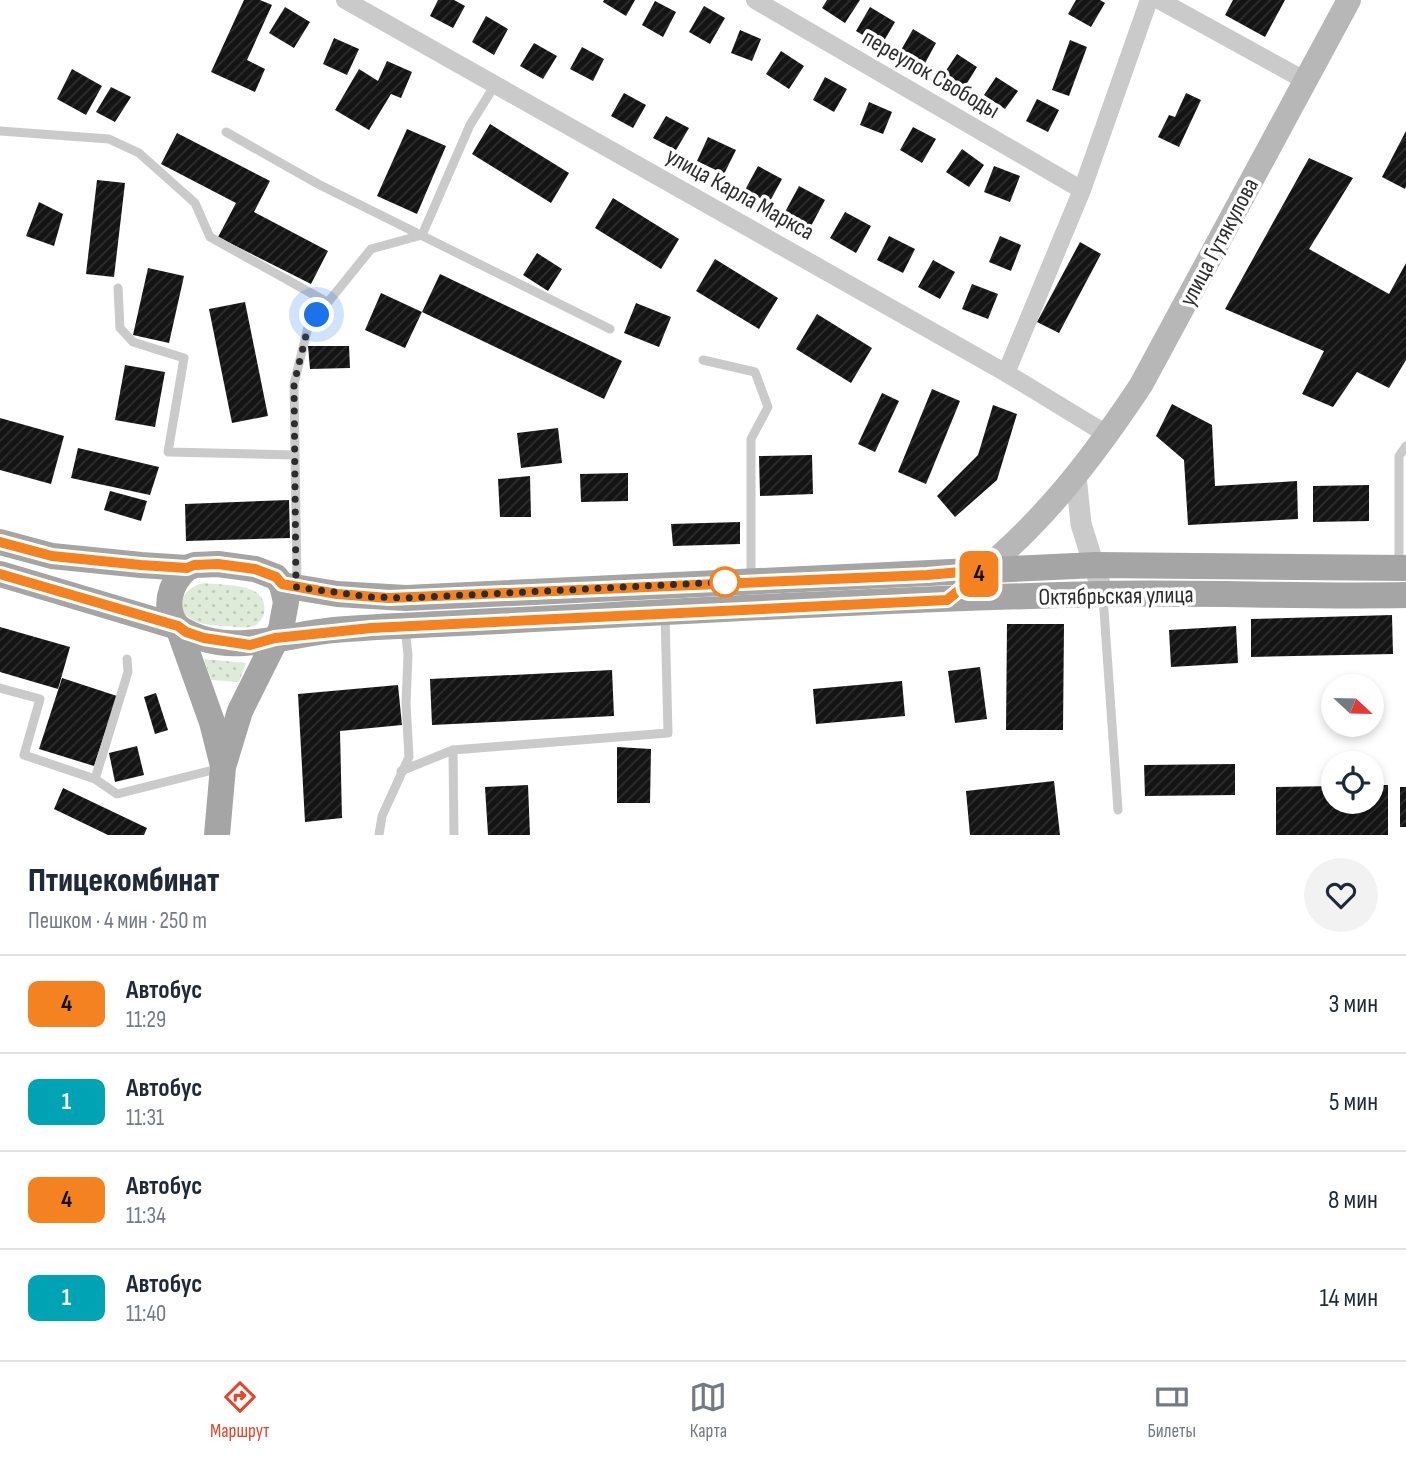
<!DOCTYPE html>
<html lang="ru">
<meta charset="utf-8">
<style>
body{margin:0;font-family:"Sofia Sans Condensed",sans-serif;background:#f2f2f3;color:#1f2937;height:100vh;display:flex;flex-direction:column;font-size:26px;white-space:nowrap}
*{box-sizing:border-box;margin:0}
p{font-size:23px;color:#747a83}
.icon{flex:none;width:38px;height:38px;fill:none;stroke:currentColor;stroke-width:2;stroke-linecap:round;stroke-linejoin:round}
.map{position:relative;height:835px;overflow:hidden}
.panel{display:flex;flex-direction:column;background:#fff;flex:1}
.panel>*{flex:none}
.badge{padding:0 14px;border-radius:10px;font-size:24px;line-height:46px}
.needle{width:46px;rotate:112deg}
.tools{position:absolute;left:1321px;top:674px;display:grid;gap:14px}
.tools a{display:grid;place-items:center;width:63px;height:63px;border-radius:50%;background:#fff;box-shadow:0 4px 10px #0003;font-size:35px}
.you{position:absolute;width:35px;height:35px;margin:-18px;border:5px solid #fff;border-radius:50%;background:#1a73e8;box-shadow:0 0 0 10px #1a73e833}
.map>.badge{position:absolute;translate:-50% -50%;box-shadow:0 0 0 4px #fff}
.round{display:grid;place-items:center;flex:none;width:74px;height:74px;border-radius:37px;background:#f2f2f3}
.summary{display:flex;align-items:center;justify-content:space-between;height:119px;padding:0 28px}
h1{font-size:33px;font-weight:800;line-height:52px}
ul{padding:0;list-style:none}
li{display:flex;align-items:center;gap:21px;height:98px;padding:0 28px;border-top:2px solid #e0e1e3}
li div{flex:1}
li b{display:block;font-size:26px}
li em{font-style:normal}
li .badge{min-width:77px;font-weight:700;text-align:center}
.tab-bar{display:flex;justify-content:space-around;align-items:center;height:98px;border-top:2px solid #e0e1e3;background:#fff;font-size:19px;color:#747a83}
.tab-bar a{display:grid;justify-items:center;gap:4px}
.tab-bar .active{color:#ea4328}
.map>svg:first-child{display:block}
.grass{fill:url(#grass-dots)}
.building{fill:url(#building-hatch)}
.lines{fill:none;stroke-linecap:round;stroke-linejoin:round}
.service{stroke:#cacaca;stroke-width:9}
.minor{stroke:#cacaca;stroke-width:18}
.tertiary{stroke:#cacaca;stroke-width:21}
.secondary{stroke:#b7b7b7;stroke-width:24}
.primary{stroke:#a5a5a5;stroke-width:26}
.line-casing{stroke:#fff;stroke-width:16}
.line{stroke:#f58220;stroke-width:10}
.walk{stroke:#2d2d2d;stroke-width:7;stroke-dasharray:0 12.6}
.stop-dot{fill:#fff;stroke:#f58220;stroke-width:3.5}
.labels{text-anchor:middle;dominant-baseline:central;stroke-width:7;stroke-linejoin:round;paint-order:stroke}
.street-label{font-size:24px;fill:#2d2d2d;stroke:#fff}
</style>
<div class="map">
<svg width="1406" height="835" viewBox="0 0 1406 835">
<defs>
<pattern id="grass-dots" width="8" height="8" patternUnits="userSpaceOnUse" patternTransform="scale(1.75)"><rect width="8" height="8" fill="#dfebd9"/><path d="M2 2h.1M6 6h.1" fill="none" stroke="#c0cabb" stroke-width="1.8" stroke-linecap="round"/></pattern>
<pattern id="building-hatch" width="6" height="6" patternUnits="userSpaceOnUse" patternTransform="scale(1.75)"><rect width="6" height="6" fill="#141414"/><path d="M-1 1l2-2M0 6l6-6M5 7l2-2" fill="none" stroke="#2e2e2e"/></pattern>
</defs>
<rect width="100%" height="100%" fill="#fff"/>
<g class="grass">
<path d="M 204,583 C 219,585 238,584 252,590 C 267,596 269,616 256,625 C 248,629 237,627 229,626 C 219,626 206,625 197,622 C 172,612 180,588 204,583 Z"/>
<path d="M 204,659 L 246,663 L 239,682 L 211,680 Z"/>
</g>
<g class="building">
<path d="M 244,0 L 260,0 L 272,5 L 247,60 L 265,69 L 255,92 L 211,72 Z"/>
<path d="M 438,0 L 454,0 L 465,6 L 453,28 L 430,16 Z"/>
<path d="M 604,0 L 635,0 L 626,16 L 603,2 Z"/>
<path d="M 827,0 L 860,0 L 845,23 L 822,8 Z"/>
<path d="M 1076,0 L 1100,0 L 1105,3 L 1091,27 L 1068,14 Z"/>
<path d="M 1233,0 L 1285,0 L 1265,37 L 1225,15 Z"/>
<path d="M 655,1 L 676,12 L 663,37 L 642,25 Z"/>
<path d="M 704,6 L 725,18 L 710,44 L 689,32 Z"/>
<path d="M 285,7 L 310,22 L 294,48 L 269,33 Z"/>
<path d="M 870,7 L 895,22 L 881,46 L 856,31 Z"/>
<path d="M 486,16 L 508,29 L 494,55 L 472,42 Z"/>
<path d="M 913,29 L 936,43 L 924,65 L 900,52 Z"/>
<path d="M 740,30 L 761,39 L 752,61 L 731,53 Z"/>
<path d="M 334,38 L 359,49 L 347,75 L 323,64 Z"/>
<path d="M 1070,40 L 1087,47 L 1069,96 L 1052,90 Z"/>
<path d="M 534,43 L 557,56 L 543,79 L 520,66 Z"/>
<path d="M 582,47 L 604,59 L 593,81 L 570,69 Z"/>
<path d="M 781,51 L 804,66 L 789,89 L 766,74 Z"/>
<path d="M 957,54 L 977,67 L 964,88 L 943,75 Z"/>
<path d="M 387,61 L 412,72 L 401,98 L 391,94 L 369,130 L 335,110 L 359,69 L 378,81 Z"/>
<path d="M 72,69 L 102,86 L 86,115 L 57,99 Z"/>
<path d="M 825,77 L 847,89 L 834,112 L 813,100 Z"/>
<path d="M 996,77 L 1018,91 L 1005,109 L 984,95 Z"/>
<path d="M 111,87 L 131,97 L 115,122 L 96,112 Z"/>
<path d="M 624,93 L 646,105 L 633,128 L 611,116 Z"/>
<path d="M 1186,93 L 1201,100 L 1179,147 L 1158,137 L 1169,115 L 1175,117 Z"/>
<path d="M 1037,99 L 1059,110 L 1048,132 L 1026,121 Z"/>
<path d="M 869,102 L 892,112 L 883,134 L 860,125 Z"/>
<path d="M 666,116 L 689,128 L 676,150 L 653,138 Z"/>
<path d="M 490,124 L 569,173 L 551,203 L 472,154 Z"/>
<path d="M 913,127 L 936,139 L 922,163 L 900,150 Z"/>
<path d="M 407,129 L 446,146 L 417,214 L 377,196 Z"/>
<path d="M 1406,131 L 1406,186 L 1405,189 L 1382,177 Z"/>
<path d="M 177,133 L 270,181 L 254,212 L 328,251 L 311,284 L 218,237 L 236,203 L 161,164 Z"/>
<path d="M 708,137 L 736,150 L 724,174 L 697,161 Z"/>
<path d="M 962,149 L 984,165 L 969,187 L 946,172 Z"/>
<path d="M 1309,158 L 1353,178 L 1309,249 L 1389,294 L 1406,263 L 1406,360 L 1389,388 L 1357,372 L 1333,407 L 1302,394 L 1324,351 L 1225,309 Z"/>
<path d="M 758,166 L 782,179 L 769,203 L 745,190 Z"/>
<path d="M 994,166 L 1020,176 L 1010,202 L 984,192 Z"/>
<path d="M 97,180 L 125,183 L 114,277 L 86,274 Z"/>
<path d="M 799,186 L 825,200 L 811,226 L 785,212 Z"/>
<path d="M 613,198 L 679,239 L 661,269 L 595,228 Z"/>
<path d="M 39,202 L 63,214 L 54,246 L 26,236 Z"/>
<path d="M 845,212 L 871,226 L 856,253 L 830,238 Z"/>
<path d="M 889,236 L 915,249 L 903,273 L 877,260 Z"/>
<path d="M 1000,236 L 1021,245 L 1011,271 L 989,262 Z"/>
<path d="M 1080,242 L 1101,254 L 1059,333 L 1037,322 Z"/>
<path d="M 537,253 L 562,269 L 548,291 L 523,275 Z"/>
<path d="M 715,259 L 778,298 L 759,329 L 696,291 Z"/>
<path d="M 933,260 L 955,272 L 940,299 L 918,287 Z"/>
<path d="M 148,268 L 184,276 L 169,343 L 133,335 Z"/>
<path d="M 440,274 L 622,361 L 604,399 L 422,312 Z"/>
<path d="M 972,284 L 998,294 L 988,319 L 962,309 Z"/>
<path d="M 381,293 L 422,312 L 405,348 L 365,330 Z"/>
<path d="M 245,302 L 268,416 L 232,423 L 209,309 Z"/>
<path d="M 636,303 L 671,317 L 659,347 L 624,333 Z"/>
<path d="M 817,314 L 872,348 L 851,383 L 796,349 Z"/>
<path d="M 308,346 L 349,346 L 350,368 L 310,369 Z"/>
<path d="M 125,365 L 165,372 L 155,427 L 115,420 Z"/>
<path d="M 932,389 L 960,401 L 926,484 L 898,472 Z"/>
<path d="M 882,393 L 899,401 L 875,452 L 858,444 Z"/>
<path d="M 1172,404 L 1212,425 L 1215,486 L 1297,481 L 1298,519 L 1188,525 L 1184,460 L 1156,436 Z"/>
<path d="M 993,405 L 1017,414 L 997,480 L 955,517 L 937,496 L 978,455 Z"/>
<path d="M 0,418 L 64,436 L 51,484 L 0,470 Z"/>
<path d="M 558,428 L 562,463 L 521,468 L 517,433 Z"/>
<path d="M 78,448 L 159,467 L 150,495 L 71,478 Z"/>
<path d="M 812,455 L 813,494 L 760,496 L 759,456 Z"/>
<path d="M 628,473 L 628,501 L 581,502 L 580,474 Z"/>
<path d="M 530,476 L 531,517 L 500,517 L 498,479 Z"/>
<path d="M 1369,485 L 1369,521 L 1313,522 L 1313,486 Z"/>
<path d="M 110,491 L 147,501 L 141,521 L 104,510 Z"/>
<path d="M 289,500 L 290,538 L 186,541 L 185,504 Z"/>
<path d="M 740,522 L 740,544 L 673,546 L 671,524 Z"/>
<path d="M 1392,615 L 1393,654 L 1251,657 L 1251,619 Z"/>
<path d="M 1007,624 L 1064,624 L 1063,730 L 1006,730 Z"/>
<path d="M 1236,626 L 1238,663 L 1171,667 L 1169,630 Z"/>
<path d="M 0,627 L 70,647 L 58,689 L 0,672 Z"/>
<path d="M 980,667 L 987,719 L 955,723 L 948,671 Z"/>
<path d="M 612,670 L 614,716 L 432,725 L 430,679 Z"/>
<path d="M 62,678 L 117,696 L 94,766 L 39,749 Z"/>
<path d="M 902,681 L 905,716 L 816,724 L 813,689 Z"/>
<path d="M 398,685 L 402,725 L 340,731 L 342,818 L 305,822 L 298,694 Z"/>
<path d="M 156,693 L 168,730 L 155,734 L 144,697 Z"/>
<path d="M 137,746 L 144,775 L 115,782 L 109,753 Z"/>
<path d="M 617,747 L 651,749 L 650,803 L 617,803 Z"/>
<path d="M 1235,764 L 1235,795 L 1145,796 L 1144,765 Z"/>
<path d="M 1054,781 L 1060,835 L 970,835 L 966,791 Z"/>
<path d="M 528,785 L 530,835 L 488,835 L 485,787 Z"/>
<path d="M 1372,785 L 1388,785 L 1388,835 L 1276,835 L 1276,787 L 1334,786 L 1334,802 L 1372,802 Z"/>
<rect x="1400" y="787" width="6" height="40"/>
<path d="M 63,788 L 147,828 L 144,835 L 108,835 L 54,809 Z"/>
</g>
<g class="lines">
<g class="service">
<path d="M 0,131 L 109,139 L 139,153 L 195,203 L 210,237 L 327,302"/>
<path d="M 226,132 L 318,184 L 610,329"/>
<path d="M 118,288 L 120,328 L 133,342 L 184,358 L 168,452 L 295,455"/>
<path d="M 703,360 L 755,372 L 768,407 L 751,439 L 751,579"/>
<path d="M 1399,566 L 1399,456 L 1406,446"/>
<path d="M 297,585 L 294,384 L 308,327 L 371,249 L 422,235 L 470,125 L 495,85"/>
<path d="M 1103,596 L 1118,810"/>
<path d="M 0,688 L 40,699 L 24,755 L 95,779 L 117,794 L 221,768"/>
<path d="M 453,750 L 668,733 L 665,614"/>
<path d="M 401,771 L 453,750 L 454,835"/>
<path d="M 95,779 L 128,672 L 127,659"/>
<path d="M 379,835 L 382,816 L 409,757 L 406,703 L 408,655 L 405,628"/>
</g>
<g class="minor">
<path d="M 345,0 L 1006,373 L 1108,435"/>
<path d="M 755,0 L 1082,190"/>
<path d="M 1159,0 L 1306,81"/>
<path d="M 1006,373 L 1082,190 L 1149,0"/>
</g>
<path class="tertiary" d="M 1076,476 L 1081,524 L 1103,594"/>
<path class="secondary" d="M 975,577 C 1043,523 1094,456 1141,385 L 1349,0"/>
<g class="primary">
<path d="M 0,542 L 52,556 L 141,565 L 187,568 L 195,565 L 218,564 L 255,569 L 276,577 L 282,585 L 337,594 L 406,598 L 1096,565 L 1406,568"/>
<path d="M 187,568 C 170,583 162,608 178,627 L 212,722 L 222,762"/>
<path d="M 0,574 L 178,627 C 226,659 282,635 334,630 C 369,627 404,626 439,624 C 660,613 881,599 1102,594 C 1203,592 1305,597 1406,595"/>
<path d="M 217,835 L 223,767 L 240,711 L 281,629 L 286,602 L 282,585"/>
</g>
</g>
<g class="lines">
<g class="line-casing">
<path id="line" d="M 0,542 L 52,556 L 141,565 L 187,568 L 194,565 L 218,564 L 255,569 L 276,577 L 282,584 L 337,594 L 389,598 L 927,575 L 984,570 L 947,600 L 371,628 L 275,638 L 250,645 L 204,638 L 186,632 L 178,626 L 0,574"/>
</g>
<use href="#line" class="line"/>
<path class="walk" d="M 317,315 L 308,327 L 294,384 L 296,587 L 371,597 L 406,598 L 725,582"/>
</g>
<circle class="stop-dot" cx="725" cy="582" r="14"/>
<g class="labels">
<g class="street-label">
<text transform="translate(931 74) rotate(30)">переулок Свободы</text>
<text transform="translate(740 194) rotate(29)">улица Карла Маркса</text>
<text transform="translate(1219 242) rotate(-62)">улица Гутякулова</text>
<text transform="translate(1116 596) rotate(-1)">Октябрьская улица</text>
</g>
</g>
</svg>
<div class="tools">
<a><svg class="needle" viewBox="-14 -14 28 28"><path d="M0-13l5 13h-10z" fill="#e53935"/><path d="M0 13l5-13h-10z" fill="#747a83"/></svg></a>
<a><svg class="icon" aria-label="locate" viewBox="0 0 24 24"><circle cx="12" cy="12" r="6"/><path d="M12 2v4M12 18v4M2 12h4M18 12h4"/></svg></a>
</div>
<div class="you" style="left:317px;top:315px"></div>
<b class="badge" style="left:979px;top:574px;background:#f58220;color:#111">4</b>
</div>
<section class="panel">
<div class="summary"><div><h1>Птицекомбинат</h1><p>Пешком · 4 мин · 250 m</p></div><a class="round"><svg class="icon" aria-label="heart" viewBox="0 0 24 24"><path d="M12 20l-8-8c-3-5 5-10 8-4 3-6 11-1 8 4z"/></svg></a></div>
<ul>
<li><span class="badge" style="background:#f58220;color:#111">4</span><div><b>Автобус</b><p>11:29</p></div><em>3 мин</em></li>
<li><span class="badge" style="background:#00a3b4;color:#fff">1</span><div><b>Автобус</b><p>11:31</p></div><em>5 мин</em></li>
<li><span class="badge" style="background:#f58220;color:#111">4</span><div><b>Автобус</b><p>11:34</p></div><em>8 мин</em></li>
<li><span class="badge" style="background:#00a3b4;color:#fff">1</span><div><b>Автобус</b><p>11:40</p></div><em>14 мин</em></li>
</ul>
</section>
<nav class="tab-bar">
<a class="active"><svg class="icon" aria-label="directions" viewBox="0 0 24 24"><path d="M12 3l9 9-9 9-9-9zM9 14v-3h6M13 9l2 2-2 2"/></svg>Маршрут</a>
<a><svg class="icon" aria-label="map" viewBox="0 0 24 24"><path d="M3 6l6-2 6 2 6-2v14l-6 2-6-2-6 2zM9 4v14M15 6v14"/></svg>Карта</a>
<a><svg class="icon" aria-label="tickets" viewBox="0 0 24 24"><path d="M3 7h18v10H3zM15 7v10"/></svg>Билеты</a>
</nav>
